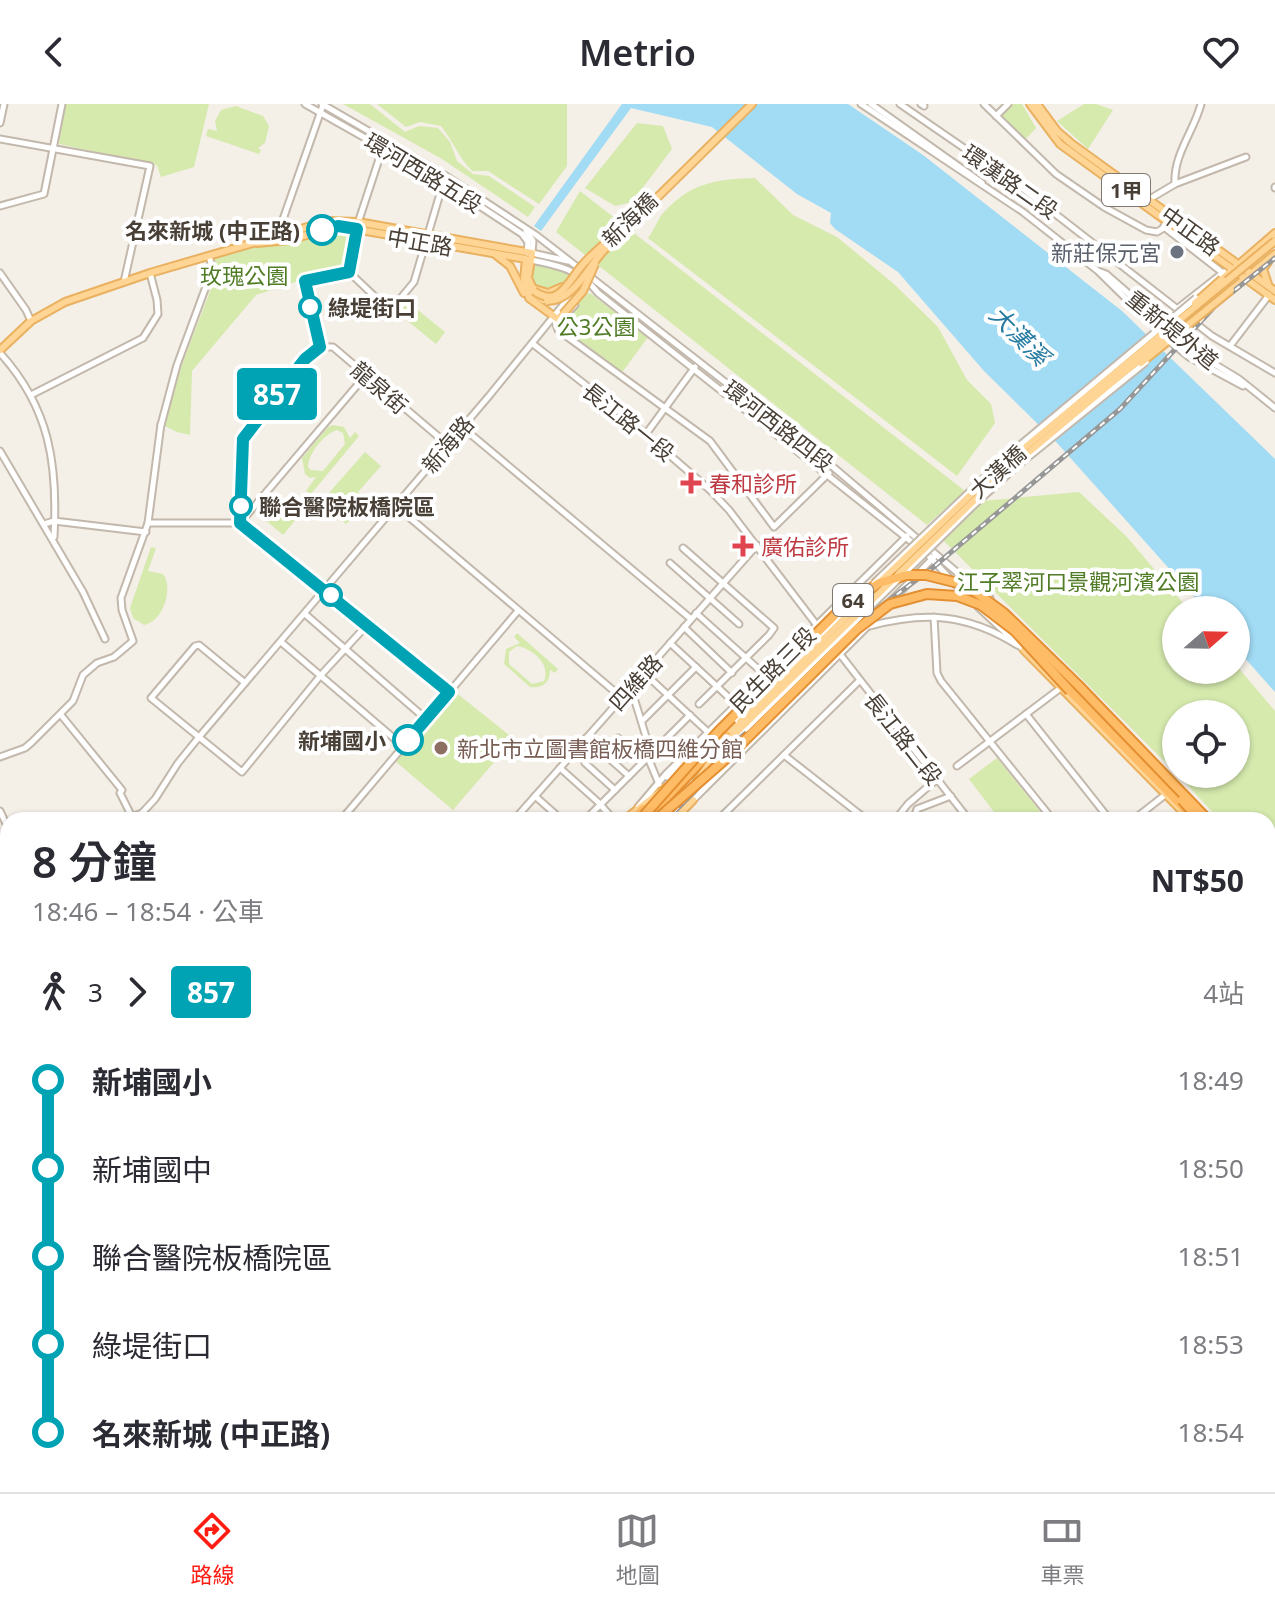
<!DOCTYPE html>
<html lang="zh-TW">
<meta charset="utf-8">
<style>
body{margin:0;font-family:"Noto Sans","Noto Sans TC",sans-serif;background:#f2f2f3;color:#2b2b33;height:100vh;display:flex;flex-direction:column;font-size:30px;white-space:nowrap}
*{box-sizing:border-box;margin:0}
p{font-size:26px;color:#7c7c81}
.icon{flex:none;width:44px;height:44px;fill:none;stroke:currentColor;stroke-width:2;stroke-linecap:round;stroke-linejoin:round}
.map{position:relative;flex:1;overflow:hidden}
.panel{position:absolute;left:0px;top:708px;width:1276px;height:680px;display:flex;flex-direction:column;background:#fff;border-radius:24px 24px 0 0;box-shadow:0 2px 6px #0004}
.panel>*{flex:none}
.badge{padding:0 16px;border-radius:6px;font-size:28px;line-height:52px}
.needle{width:52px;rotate:70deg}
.controls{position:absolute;left:1162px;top:492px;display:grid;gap:16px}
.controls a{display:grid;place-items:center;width:88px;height:88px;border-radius:50%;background:#fff;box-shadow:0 2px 6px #0004;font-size:40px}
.map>.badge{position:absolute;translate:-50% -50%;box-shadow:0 0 0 4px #fff}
.legs{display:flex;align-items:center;gap:12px;height:88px;padding:0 32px;font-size:26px}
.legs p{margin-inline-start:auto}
.summary{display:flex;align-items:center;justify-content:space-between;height:136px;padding:0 32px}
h1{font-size:44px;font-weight:600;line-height:60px}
ul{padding:0 32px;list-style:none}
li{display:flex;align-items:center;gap:28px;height:88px;font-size:30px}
li i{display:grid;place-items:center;width:12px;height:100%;margin:0 10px;background:currentColor}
li i::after{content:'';width:20px;height:20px;margin:-10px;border:6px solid;border-radius:50%;background:#fff}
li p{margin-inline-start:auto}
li:first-child i{background:linear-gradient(#0000 50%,currentColor 0)}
li:last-child i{background:linear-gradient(currentColor 50%,#0000 0)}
header{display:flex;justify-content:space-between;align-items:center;height:104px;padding:0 32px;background:#fff;font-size:36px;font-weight:600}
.dock{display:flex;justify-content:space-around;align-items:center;height:112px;border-top:2px solid #e1e1e2;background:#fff;font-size:22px;color:#7c7c81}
.dock a{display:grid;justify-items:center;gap:4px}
.dock .selected{color:#ff1d13}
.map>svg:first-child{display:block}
.green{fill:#d6eaae;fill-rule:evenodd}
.water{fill:#a1dbf4}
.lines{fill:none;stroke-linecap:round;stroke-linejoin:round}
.minor-casing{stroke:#c3b8ac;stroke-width:9}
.major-casing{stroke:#e9b160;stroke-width:10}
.highway-casing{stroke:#e48f31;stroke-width:12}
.minor{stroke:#fff;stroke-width:5}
.major{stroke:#ffd595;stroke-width:6}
.highway{stroke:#ffbc67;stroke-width:8}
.rail-casing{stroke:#979797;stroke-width:5}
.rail{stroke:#fff;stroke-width:2;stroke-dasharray:6;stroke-linecap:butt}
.minor-bridge-casing{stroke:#c3b8ac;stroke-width:9;stroke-linecap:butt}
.major-bridge-casing{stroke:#e9b160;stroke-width:10;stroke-linecap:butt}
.highway-bridge-casing{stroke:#e48f31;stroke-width:12;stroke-linecap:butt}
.minor-bridge{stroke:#fff;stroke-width:5}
.major-bridge{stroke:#ffd595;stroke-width:6}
.highway-bridge{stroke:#ffbc67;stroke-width:8}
.line-1-casing{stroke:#fff;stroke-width:18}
.line-1{stroke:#00a3b4;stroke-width:12}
.stop-1-dot{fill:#fff;stroke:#00a3b4;stroke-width:4}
.worship-dot{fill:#6b7280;stroke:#fff;stroke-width:3}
.health-dot{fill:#e0444e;stroke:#fff;stroke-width:3}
.education-dot{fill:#8d6e63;stroke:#fff;stroke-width:3}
.labels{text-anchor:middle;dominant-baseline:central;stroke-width:8;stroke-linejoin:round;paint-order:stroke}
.shield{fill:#fff;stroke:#7f7972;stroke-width:2}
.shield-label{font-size:20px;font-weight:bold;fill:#483f36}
.street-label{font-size:22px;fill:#483f36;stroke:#fff}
.stop-label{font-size:22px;font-weight:bold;fill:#483f36;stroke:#fff;text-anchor:end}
.worship-label{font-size:22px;fill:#5b616d;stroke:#fff;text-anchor:end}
.park-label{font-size:22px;fill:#507c26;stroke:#fff}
.health-label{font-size:22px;fill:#be3a42;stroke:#fff;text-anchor:start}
.education-label{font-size:22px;fill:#785e54;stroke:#fff;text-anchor:start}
.water-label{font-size:24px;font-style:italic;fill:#257aa0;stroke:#fff}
</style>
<header><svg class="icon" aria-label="back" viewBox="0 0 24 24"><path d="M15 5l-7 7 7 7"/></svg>Metrio<svg class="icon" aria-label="heart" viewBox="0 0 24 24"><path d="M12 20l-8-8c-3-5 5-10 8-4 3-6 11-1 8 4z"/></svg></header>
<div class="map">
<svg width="1275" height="1388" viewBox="0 0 1275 1388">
<rect width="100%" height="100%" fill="#f4efe7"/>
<g class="green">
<path d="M 65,0 L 209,0 L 194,63 L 161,73 L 157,61 L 59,40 Z"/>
<path d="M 343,0 L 370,0 L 405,28 L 419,22 L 438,24 L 450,38 L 457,57 L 473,70 L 489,72 L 535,103 L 528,113 L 442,55 Z"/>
<path d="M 377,0 L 567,0 L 567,62 L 539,100 L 488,67 L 472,67 C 459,54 453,37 441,22 L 420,18 L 406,23 Z"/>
<path d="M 1013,0 L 1022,0 L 1036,24 L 1024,37 L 1000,14 Z"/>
<path d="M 1084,0 L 1096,0 L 1113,6 L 1088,45 L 1057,17 Z"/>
<path d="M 236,2 L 263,12 L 269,22 L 265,39 L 258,44 L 261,46 L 259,50 L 206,32 L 208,25 L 217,27 L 215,17 L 221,6 Z"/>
<path d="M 637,19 L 663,22 L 672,45 L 632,98 L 615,102 L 585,84 Z"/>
<path d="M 755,74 L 793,111 L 837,133 L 894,180 L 938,223 L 967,276 L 991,300 L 995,319 L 957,372 L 648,134 C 655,125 658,113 666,106 C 693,78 718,75 755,74 Z"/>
<path d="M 580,87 L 965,387 L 927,421 L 556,128 Z"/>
<path d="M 337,127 L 352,130 L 347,161 L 256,191 L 192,267 L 190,331 L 177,328 L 165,322 L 176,276 L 217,169 L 214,155 L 272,138 L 292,139 Z"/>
<path d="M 536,160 L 561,165 L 569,171 L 562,181 L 552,188 L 535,182 L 532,167 Z"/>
<path d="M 590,189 L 648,233 L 621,270 L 558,224 L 583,192 Z"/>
<path d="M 408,198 L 445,228 L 436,240 L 399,210 Z"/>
<path d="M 333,321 L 344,323 L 350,334 L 355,328 L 359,332 L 311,390 L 306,387 L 316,373 L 310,374 L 305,370 L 302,354 L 328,323 ZM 337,326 L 343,329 L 345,340 L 323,367 L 311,366 L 308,363 C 308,350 324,330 337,326 Z"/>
<path d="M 365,348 L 381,362 L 358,388 L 368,397 L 346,420 L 321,398 Z"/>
<path d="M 1079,388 L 1126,432 L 1189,506 L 1176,506 L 1176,566 L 1236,566 L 1236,561 L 1275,607 L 1275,778 L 1268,770 L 1268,716 L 1220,716 L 1177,670 L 1236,670 L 1236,610 L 1176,610 L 1176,669 L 943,436 L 982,397 Z"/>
<path d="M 278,394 L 298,413 L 283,431 L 263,414 Z"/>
<path d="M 151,443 L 156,444 L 148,467 L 163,470 C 174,484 163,518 144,521 L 133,514 L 130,504 Z"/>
<path d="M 517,529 L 558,565 L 555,569 L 550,566 C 550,578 543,585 530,583 L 504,560 L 506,545 L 520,539 L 514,533 ZM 517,542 C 533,545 551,560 544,577 L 532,580 L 509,560 L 509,548 Z"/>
<path d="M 454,587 L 514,635 L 453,706 L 395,657 Z"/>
<path d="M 997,654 L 1047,716 L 1000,716 L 969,675 Z"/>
<path d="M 635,1380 L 739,1380 L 732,1388 L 650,1388 Z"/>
</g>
<path class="water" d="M 622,0 L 848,0 L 923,51 L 1122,207 L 1275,355 L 1275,588 L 1243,552 L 1236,555 L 1236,506 L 1206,506 L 1058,340 L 984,267 L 898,168 L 835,125 L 830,119 L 831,109 L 797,90 L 712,23 L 631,4 L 541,127 L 534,122 Z"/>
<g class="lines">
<g class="minor-casing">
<g id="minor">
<path d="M 305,0 L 443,78 L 522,130 L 528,138 L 527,149"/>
<path d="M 322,0 L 446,72 L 536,131 L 580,165"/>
<path d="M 861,0 L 1023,108 L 1098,167 L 1106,170 L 1198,250 L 1239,275 L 1275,304"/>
<path d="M 871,0 L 982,79"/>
<path d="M 900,0 L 1022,84 L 1212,232 L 1275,269"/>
<path d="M 921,0 L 924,2"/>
<path d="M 984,0 L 1056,70 L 1104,103 L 1146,126 L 1157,128 L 1162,125 L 1171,112"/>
<path d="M 996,12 L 1008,0"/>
<path d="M 0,19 L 4,0"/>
<path d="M 0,35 L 150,62 L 124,178"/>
<path d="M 1175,80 L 1246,53"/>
<path d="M 1275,83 L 1275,84"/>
<path d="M 1148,96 L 1175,80 C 1173,51 1194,27 1201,0"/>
<path d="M 0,102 L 44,90 L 62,0"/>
<path d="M 357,122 L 384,40"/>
<path d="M 1164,123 L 1223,169"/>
<path d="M 526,127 L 533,137 L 532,149 L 568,157"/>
<path d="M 283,132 L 281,121 L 323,1"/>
<path d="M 531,156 C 557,161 581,166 598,189 L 928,451 L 968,494"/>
<path d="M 349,168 L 390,207 L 414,178 L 444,76"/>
<path d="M 1099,168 L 1160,228"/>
<path d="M 0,169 L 26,206 L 31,217"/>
<path d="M 588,171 L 826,357 L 972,481"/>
<path d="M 1177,205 L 1224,168"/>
<path d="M 554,215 L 558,226 L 710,337 L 774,423 L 829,369"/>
<path d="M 560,216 L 575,201"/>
<path d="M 1167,235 L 1189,253 L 1243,282"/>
<path d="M 533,240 L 614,303 L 710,386 L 729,406 L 822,528"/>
<path d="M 1230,242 L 1269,191"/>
<path d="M 0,249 C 50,304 58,361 54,433"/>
<path d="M 31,291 L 143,234 L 158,210 L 157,196 L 150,169"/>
<path d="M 161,321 L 177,261 L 211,169 L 212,163 L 209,152"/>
<path d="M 462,323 L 691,515"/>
<path d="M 646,330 L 695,263"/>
<path d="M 0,347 L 83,488 L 105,535"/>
<path d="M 396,402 L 621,593"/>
<path d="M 241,418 L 366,271"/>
<path d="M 148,419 L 240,419 L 449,588"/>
<path d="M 240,419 L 243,335 L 312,247 L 320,243 L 333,243 L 447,340"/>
<path d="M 44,420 L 54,417 L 146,428"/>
<path d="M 683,444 L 774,524 L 769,531 L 699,600"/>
<path d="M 670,459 L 739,520"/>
<path d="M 973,480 L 990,494"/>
<path d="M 888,500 L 934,453"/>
<path d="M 978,503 L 1024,546"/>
<path d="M 696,509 L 766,572"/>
<path d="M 305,510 L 426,615"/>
<path d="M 934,513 L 937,569 L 941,577 L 1053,716"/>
<path d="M 870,522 C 925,507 968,510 1017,541"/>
<path d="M 684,523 L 732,569"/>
<path d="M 281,538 L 403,642"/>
<path d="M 670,539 L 737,601"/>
<path d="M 836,545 L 969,716"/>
<path d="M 643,568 L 709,629"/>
<path d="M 245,579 L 199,541 L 195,542 L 151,594 L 242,668 L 321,571 L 367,521"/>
<path d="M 631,584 L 650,646 L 649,656 L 659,680"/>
<path d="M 1026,610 L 1110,716"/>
<path d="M 61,611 L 122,686 L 120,689 L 132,713"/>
<path d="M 642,617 L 696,563"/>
<path d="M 720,631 L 737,616"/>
<path d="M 586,634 L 629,672"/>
<path d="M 603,649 L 618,634"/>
<path d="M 784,651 L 867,716"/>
<path d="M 0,653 L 25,644 L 32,638 L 73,597 L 83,571 L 97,559 L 114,553 L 133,537 L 122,506 L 121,494 L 148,419 L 161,320"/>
<path d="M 585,659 L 615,686"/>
<path d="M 714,661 L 746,625"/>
<path d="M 957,662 L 1062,583"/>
<path d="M 560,664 L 598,698 L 614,716"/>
<path d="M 667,673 L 690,655"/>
<path d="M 535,692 L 562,716"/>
<path d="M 693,696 L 871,519"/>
<path d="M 638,703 L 666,670 L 907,432"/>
<path d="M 0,707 L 8,724"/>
<path d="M 124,716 L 142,709 L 155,695 L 178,659 L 199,633 L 489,292 L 580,180"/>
<path d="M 341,716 L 517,508"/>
<path d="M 514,716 L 757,441"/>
<path d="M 585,716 L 690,611"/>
<path d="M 718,716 L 859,577"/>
<path d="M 895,716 L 908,700 L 937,675"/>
<path d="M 906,716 L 915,711 L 917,705 L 951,692"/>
<path d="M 1133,716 L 1165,691"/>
<path d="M 0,850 L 8,823"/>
<path d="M 0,860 L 8,836"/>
<path d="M 1268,902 L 1275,911"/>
<path d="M 1268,973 L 1275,968"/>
<path d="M 1268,994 L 1275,1003"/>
<path d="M 1268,1101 L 1275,1110"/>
<path d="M 1268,1287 L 1275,1290"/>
<path d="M 1268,1324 L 1275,1327"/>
<path d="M 297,1380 L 309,1388"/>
<path d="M 405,1380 L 418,1388"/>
<path d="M 430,1380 L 443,1388"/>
<path d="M 543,1380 L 548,1388"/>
<path d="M 609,1380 L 623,1388"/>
<path d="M 617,1380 L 632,1388"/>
<path d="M 625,1380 L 642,1388"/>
<path d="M 827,1380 L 835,1388"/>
<path d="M 1028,1380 L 1036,1388"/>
<path d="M 1155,1380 L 1168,1388"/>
<path d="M 14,1388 L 17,1380"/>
<path d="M 249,1388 L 258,1380"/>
<path d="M 313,1388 L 318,1380"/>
<path d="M 488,1388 L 506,1380"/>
<path d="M 771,1388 L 778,1380"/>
<path d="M 780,1388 L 788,1380"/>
<path d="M 984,1388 L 993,1380"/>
<path d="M 1124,1388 L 1130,1380"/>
<path d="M 1268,1388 L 1275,1385"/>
</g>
</g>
<g class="major-casing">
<g id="major">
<path d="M 1030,0 L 1060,40 L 1275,196"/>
<path d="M 1037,0 L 1057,27 L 1072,40 L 1275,187"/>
<path d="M 257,139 L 289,136 L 338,122 L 526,155 L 524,175 L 529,194 L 559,216 L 563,210"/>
<path d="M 607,143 L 752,0"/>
<path d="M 496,151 L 510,162 L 524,189"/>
<path d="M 1222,175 L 1275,129"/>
<path d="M 1268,180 L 1263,165 L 1268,158"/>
<path d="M 532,184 L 548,189 L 562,183"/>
<path d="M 1231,186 L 1275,150"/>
<path d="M 529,187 L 543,196"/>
<path d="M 0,246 L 31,217 L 65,198 L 150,169 L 328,117 L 358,118 L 532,149 L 528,174 L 534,187"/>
<path d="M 1024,546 L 1187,712"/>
<path d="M 1060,569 L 1111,621"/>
<path d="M 725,633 L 740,618"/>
<path d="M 697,677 L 715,651 L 743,622"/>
<path d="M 624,716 L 665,684"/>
<path d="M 664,716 L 693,688"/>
<path d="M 674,716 L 693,696"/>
<path d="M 1268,782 L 1275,792"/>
<path d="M 1268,799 L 1275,807"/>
<path d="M 0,859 L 8,861"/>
<path d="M 0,868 L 8,870"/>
<path d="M 0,1112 L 8,1117"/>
<path d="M 0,1124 L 8,1128"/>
<path d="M 1268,1161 L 1275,1163"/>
<path d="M 1268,1170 L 1275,1172"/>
<path d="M 0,1386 L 3,1388"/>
<path d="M 64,1388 L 70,1380"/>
<path d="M 76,1388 L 82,1380"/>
<path d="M 95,1388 L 101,1380"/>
<path d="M 108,1388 L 114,1380"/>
</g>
</g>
<g class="highway-casing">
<g id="highway">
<path d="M 1070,587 L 1183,703 L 1193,716"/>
<path d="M 633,716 L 643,705"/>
<path d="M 645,716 L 726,631"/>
<path d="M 1268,792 L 1275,801"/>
<path d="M 422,1380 L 435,1388"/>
<path d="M 83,1388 L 89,1380"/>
</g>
</g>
<use href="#minor" class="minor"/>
<use href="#major" class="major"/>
<use href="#highway" class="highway"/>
<g class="rail-casing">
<g id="rail">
<path d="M 666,716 L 694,688 L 720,651 L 745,630 L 858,519 L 930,466 L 1120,305 L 1215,202 L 1275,154"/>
<path d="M 0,865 L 8,867"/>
</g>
</g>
<use href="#rail" class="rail"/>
<g class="minor-bridge-casing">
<g id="minor-bridge">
<path d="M 874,479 L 1007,352 L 1196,194"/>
<path d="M 737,616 L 847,505"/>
<path d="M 746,625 L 972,403 L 1016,363 L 1146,258"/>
</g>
</g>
<g class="major-bridge-casing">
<g id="major-bridge">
<path d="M 534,187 C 557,204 567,180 580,164 C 587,155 595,148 604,140"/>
<path d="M 547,197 C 574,198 589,160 607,143"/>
<path d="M 1195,199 L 1222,175"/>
<path d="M 563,210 L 583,187 L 595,160"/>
<path d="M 1141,259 L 1231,186"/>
<path d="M 881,477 L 988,374 L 1275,137"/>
<path d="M 740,618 L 868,491"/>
<path d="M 743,622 L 991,380 L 1182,220"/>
</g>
</g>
<g class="highway-bridge-casing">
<g id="highway-bridge">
<path d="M 1015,527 L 1070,587"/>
<path d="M 1182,696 L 1200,716"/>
<path d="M 658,714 L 729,652 L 857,525 L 890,500 L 927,490 L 957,492 L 981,501 L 1015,527"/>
<path d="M 640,716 L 718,628 L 838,508 L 879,479 L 907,471 L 926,471 L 966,481 L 1004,509 L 1078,581 L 1208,716"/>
</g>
</g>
<use href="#minor-bridge" class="minor-bridge"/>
<use href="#major-bridge" class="major-bridge"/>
<use href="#highway-bridge" class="highway-bridge"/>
</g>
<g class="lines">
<g class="line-1-casing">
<path id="line-1" d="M 322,126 L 338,122 L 357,125 L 349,168 L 305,177 L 320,243 L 305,255 L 243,335 L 240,419 L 449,588 L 408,636"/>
</g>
<use href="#line-1" class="line-1"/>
</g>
<g class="stop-1-dot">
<circle cx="322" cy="126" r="14"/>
<circle cx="310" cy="203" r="10"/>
<circle cx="241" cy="402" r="10"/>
<circle cx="331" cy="491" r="10"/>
<circle cx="408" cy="636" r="14"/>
</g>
<circle class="worship-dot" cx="1177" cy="148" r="8"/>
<g class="health-dot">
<path d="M687 367h8v8h8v8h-8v8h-8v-8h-8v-8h8z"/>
<path d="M739 430h8v8h8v8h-8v8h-8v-8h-8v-8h8z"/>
</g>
<circle class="education-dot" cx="441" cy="644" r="8"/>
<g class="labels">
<g class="shield">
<rect x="1102" y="70" width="48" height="32" rx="6"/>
<rect x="833" y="480" width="40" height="32" rx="6"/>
</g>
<g class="shield-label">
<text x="1126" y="86">1甲</text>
<text x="853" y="496">64</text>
</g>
<g class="street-label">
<text transform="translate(424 68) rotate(31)">環河西路五段</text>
<text transform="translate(1011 77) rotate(35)">環漢路二段</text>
<text transform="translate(629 115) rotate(-44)">新海橋</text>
<text transform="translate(1191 126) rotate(36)">中正路</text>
<text transform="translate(420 137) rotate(10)">中正路</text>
<text transform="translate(1173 225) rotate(39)">重新堤外道</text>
<text transform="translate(380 283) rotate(41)">龍泉街</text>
<text transform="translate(629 317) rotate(39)">長江路一段</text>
<text transform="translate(779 321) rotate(38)">環河西路四段</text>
<text transform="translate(447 340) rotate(-50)">新海路</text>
<text transform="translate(997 367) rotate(-42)">大漢橋</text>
<text transform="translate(772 565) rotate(-45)">民生路三段</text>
<text transform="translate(635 578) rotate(-48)">四維路</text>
<text transform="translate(904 634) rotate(52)">長江路二段</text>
</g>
<g class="stop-label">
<text x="300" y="126">名來新城 (中正路)</text>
<text x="328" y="203" text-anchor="start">綠堤街口</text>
<text x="259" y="402" text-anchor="start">聯合醫院板橋院區</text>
<text x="386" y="636">新埔國小</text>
</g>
<g class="worship-label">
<text x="1161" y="148">新莊保元宮</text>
</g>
<g class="park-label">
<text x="244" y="171">玫瑰公園</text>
<text x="596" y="222">公3公園</text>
<text x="1078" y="477">江子翠河口景觀河濱公園</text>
</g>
<g class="health-label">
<text x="709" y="379">春和診所</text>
<text x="761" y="442">廣佑診所</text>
</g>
<g class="education-label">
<text x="457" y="644">新北市立圖書館板橋四維分館</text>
</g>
<g class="water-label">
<text transform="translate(1020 231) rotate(45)">大漢溪</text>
</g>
</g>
</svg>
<div class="controls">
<a><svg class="needle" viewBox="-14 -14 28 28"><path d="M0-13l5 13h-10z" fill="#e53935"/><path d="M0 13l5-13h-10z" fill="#7c7c81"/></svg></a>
<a><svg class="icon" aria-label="locate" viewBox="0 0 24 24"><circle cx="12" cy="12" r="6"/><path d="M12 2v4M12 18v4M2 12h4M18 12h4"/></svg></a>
</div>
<b class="badge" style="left:277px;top:290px;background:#00a3b4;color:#fff">857</b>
<section class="panel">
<div class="summary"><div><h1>8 分鐘</h1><p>18:46 – 18:54 · 公車</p></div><b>NT$50</b></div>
<div class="legs"><svg class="icon" aria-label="walk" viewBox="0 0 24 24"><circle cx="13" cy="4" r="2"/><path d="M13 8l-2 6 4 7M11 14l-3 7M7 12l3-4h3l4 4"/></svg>3<svg class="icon" aria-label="forward" viewBox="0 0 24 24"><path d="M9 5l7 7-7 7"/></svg><b class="badge" style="background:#00a3b4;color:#fff">857</b><p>4站</p></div>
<ul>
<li><i style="color:#00a3b4"></i><b>新埔國小</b><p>18:49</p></li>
<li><i style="color:#00a3b4"></i><span>新埔國中</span><p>18:50</p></li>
<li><i style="color:#00a3b4"></i><span>聯合醫院板橋院區</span><p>18:51</p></li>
<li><i style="color:#00a3b4"></i><span>綠堤街口</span><p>18:53</p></li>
<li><i style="color:#00a3b4"></i><b>名來新城 (中正路)</b><p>18:54</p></li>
</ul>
</section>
</div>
<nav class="dock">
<a class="selected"><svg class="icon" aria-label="directions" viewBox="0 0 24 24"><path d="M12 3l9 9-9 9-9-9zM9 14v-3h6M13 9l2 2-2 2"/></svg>路線</a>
<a><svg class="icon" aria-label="map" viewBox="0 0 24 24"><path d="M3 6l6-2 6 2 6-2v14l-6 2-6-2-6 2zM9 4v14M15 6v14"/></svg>地圖</a>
<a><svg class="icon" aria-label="tickets" viewBox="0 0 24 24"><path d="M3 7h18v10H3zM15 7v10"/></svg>車票</a>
</nav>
